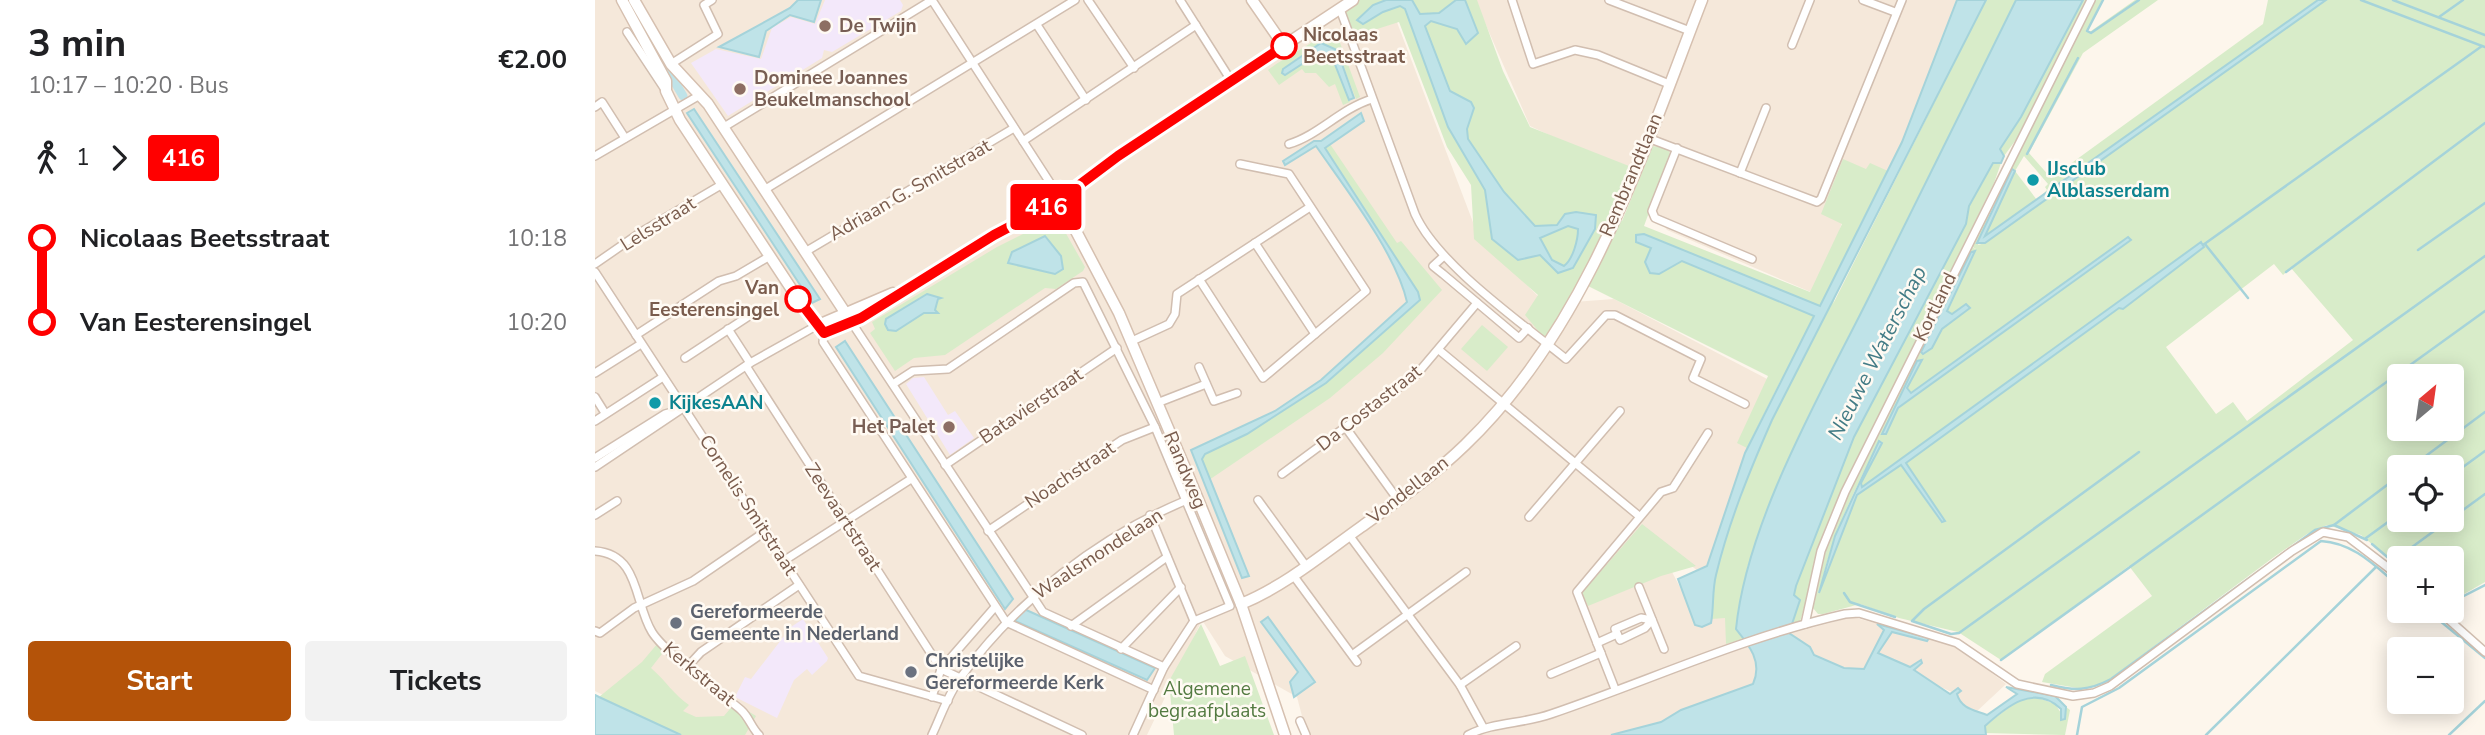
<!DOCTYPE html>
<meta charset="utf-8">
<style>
body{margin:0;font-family:"Nunito Sans",sans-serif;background:#f2f2f2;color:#202124;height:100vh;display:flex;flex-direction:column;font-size:26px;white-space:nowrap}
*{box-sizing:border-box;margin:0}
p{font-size:23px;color:#757577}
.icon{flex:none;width:38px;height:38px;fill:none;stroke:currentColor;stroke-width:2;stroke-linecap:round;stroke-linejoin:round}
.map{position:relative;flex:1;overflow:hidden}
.drawer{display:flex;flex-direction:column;background:#fff;width:595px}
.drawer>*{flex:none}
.badge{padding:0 14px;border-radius:5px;font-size:24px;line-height:46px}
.needle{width:46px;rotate:29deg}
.fabs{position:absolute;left:1792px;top:364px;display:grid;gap:14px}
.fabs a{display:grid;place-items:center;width:77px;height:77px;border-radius:7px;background:#fff;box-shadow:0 4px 18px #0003;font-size:35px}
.map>.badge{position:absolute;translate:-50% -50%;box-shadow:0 0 0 4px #fff}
.legs{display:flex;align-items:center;gap:10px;height:77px;padding:0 28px;font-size:23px}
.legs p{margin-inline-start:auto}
.overview{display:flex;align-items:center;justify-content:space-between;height:119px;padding:0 28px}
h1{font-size:38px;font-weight:700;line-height:52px}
.primary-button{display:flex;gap:14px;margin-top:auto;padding:14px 28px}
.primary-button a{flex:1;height:80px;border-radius:7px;background:#b45309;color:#fff;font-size:28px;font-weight:700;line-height:80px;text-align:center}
.primary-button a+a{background:#f2f2f2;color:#202124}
ul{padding:0 28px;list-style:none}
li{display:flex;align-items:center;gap:24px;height:84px;font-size:26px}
li i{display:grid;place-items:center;width:10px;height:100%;margin:0 9px;background:currentColor}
li i::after{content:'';width:18px;height:18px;margin:-9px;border:5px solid;border-radius:50%;background:#fff}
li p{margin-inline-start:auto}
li:first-child i{background:linear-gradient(#0000 50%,currentColor 0)}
li:last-child i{background:linear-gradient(currentColor 50%,#0000 0)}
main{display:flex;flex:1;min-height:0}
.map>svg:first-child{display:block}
.residential{fill:#f5e8da}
.education{fill:#f3e8fa}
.green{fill:#d8ecc9;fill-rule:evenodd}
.water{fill:#bfe3e8;stroke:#a5d3da;stroke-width:2;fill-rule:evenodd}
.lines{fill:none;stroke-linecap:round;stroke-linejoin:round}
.stream{stroke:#a5d3da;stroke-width:2.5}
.canal{stroke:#bfe3e8;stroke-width:9}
.street-casing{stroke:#d1beb0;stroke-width:10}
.secondary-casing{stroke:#d6c0b0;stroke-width:13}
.street{stroke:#fff;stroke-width:7}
.secondary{stroke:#fff;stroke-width:10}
.line-1-casing{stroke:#fff;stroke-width:16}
.line-1{stroke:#f00;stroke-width:10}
.education-dot{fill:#8d6e63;stroke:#fffaf3;stroke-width:2.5}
.stop-1-dot{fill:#fff;stroke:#f00;stroke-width:3.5}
.culture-dot{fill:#0f9aa8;stroke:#fffaf3;stroke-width:2.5}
.worship-dot{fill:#6b7280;stroke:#fffaf3;stroke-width:2.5}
.labels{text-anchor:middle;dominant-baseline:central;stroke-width:5;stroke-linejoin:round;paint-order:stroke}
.education-label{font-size:19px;font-weight:bold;fill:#785e54;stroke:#fffaf3;text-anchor:start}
.stop-label{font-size:19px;font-weight:bold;fill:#7a5c4d;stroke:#fffaf3;text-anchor:start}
.culture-label{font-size:19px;font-weight:bold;fill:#0d838f;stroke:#fffaf3;text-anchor:start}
.street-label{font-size:19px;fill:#7a5c4d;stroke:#fffaf3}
.worship-label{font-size:19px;font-weight:bold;fill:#5b616d;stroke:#fffaf3;text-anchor:start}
.park-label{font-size:19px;fill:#537a41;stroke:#fffaf3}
.water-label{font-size:21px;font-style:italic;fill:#437c86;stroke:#fffaf3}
</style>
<main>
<section class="drawer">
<div class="overview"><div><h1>3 min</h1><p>10:17 – 10:20 · Bus</p></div><b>€2.00</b></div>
<div class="legs"><svg class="icon" aria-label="walk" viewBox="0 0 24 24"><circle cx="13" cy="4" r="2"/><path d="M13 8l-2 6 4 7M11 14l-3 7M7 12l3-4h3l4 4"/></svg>1<svg class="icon" aria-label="forward" viewBox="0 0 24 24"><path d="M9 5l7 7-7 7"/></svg><b class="badge" style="background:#f00;color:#fff">416</b></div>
<ul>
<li><i style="color:#f00"></i><b>Nicolaas Beetsstraat</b><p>10:18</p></li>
<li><i style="color:#f00"></i><b>Van Eesterensingel</b><p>10:20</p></li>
</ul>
<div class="primary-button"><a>Start</a><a>Tickets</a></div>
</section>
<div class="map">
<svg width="1890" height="735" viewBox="0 0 1890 735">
<rect width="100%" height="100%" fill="#fdf6ec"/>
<g class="residential">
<path d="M 0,0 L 765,0 L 800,17 L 884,238 L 951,304 L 1019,299 L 1176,381 L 1113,570 L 1104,572 L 1047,526 L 1076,570 L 1102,620 L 1131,617 L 1157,641 L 1167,687 L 1037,735 L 712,735 L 702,697 L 630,656 L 607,620 L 552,735 L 88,735 L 0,691 Z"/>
<path d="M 880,0 L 1365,0 L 1296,173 L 1247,222 L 1225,296 L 1072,230 L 1029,170 L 935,126 Z"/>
<path d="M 1257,617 L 1358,643 L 1411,684 L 1381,712 L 1365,702 L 1363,695 L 1277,655 L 1268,669 L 1249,668 L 1219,655 L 1215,647 L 1194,634 Z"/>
</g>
<g class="education">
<path d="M 230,0 L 305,0 L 308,5 L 306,11 L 237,52 L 229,50 L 227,58 L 133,116 L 96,63 L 121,49 L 166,59 L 177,28 L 196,17 L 220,24 Z"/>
<path d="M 329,377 L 353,415 L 360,411 L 379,438 L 355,455 L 311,384 L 318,378 Z"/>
<path d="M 208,619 L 233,658 L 232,661 L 217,675 L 212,669 L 199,680 L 182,718 L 140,697 L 150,677 L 156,679 L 196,627 Z"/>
</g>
<g class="green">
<path d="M 763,0 L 882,0 L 908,71 L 935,127 L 1034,166 L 1015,217 L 1027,221 L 1058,146 L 1074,149 L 1075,155 L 1049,226 L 1215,292 L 1247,224 L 1226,214 L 1248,159 L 1271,169 L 1275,163 L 1293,171 L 1263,228 L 1238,304 L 1391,0 L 1421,0 L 1207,433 L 1153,565 L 1147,590 L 1145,634 L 1152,638 L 1131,644 L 1130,618 L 1117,619 C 1110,559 1167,440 1194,386 L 1185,382 L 1152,448 L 1142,443 L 1173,376 L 985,282 L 954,337 L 951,335 L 949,338 L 930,315 L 943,295 L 879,239 L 876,185 L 852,147 L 804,22 L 757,37 L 749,10 Z"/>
<path d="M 1488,0 L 1492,0 L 1423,137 L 1409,156 L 1405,149 L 1426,117 Z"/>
<path d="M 1500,0 L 1507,0 L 1491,31 L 1496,31 L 1540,0 L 1563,0 L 1488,53 L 1434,153 L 1456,178 L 1668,24 L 1673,0 L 1723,0 L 1445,197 L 1452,190 L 1450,187 L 1453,184 L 1429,156 L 1420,171 L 1442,200 L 1389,236 L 1420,171 L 1417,170 L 1397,208 L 1383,245 L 1390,243 L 1731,0 L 1890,0 L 1890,582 L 1857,601 L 1857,558 L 1804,558 L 1804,567 L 1766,535 L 1732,525 L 1712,534 L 1679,557 L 1511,682 L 1488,689 L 1447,682 L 1450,674 L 1557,596 L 1534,566 L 1406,660 L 1363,632 L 1304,618 L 1265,604 L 1228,614 L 1223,614 L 1218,608 L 1217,598 L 1237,530 L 1264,467 L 1373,246 L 1381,249 L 1374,245 ZM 1533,237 L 1536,240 L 1303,408 L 1287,434 L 1322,361 L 1327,360 L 1312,388 L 1316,393 ZM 1607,242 L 1609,247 L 1528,309 L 1524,307 L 1311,463 L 1346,522 L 1306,465 L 1262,494 L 1231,571 L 1225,593 C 1234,538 1260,491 1284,441 L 1287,442 L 1266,483 L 1267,487 ZM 1380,251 L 1352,311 L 1357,314 L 1375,308 L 1347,329 L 1328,354 L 1326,351 L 1376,252 ZM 1679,264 L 1688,275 L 1696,268 L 1758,340 L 1652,421 L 1638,402 L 1621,414 L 1571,347 ZM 1804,376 L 1857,376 L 1857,429 L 1804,429 ZM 1804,467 L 1857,467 L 1857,520 L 1804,520 Z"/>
<path d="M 728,34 L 744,40 L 765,97 L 761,99 L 742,50 L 727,43 L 688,69 L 690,75 L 721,55 L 739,62 L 755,102 L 748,105 L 740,84 L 734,87 L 721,73 L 710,73 L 707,69 L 684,85 L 673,70 C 691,56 710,49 728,34 Z"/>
<path d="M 735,144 L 802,243 L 806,241 L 847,290 L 788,353 L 735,398 L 614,480 L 607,459 L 610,454 L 652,434 L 731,383 L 825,300 L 823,292 L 730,148 Z"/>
<path d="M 1398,163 L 1406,163 L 1399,183 L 1243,499 L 1234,520 L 1205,622 L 1195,625 L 1205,600 L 1199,595 L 1201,586 L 1259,437 L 1371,224 L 1374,207 Z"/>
<path d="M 450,223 L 469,230 L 490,267 L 488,271 L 461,289 L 450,288 L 350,355 L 319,358 L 300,371 L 275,333 L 280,329 L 277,322 L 402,247 Z"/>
<path d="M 887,325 L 913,347 L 892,371 L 866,349 Z"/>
<path d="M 1047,524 L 1101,566 L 1066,576 L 993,606 L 987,593 Z"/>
<path d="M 606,624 L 625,666 L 650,656 L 679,735 L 579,735 L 574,681 Z"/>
<path d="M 63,643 L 70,650 L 56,668 C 71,681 79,695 94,705 L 88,711 L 101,717 L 129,716 L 140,703 L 161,716 L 150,735 L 86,735 L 4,697 L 47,662 Z"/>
<path d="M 1441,697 L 1460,704 L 1470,719 L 1471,707 L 1475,710 L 1470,735 L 1389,733 L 1390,726 L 1422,701 Z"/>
</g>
<g class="water">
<path d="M 203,0 L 226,0 L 219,22 L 195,15 L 171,31 L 164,57 L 124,47 L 195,8 Z"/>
<path d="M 791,0 L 817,0 L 825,14 L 844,13 L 861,0 L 870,0 L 883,33 L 871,44 L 862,29 L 836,21 L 830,26 L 855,91 L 876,102 L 879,108 L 872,129 L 873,139 L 909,192 L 940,226 L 962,225 L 970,214 L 981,212 L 1001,215 L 1000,229 L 978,268 L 963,273 L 945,255 L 923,260 L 897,239 L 890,190 L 853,127 L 810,9 L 805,6 L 788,12 L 768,24 L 762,20 L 778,5 ZM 973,226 L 983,229 C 983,240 978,259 969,266 L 957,260 L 945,238 Z"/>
<path d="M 1362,0 L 1391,0 L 1177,420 C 1155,470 1134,521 1121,575 C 1117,591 1119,607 1116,623 L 1107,627 L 1100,625 L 1083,579 L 1112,566 L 1150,453 L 1219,316 L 1087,261 L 1064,274 L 1055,273 L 1050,262 L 1056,248 L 1041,242 L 1041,235 L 1049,234 L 1225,306 L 1307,142 Z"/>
<path d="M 1421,0 L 1488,0 L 1426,117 L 1405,149 L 1409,156 L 1406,163 L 1398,163 L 1374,206 L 1371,224 L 1259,437 L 1201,586 L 1199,595 L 1205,600 L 1194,633 L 1215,647 L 1219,655 L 1249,668 L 1269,669 L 1289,630 L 1282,624 L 1334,638 L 1332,641 L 1297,632 L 1283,653 L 1315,667 L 1326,660 L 1327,663 L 1319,670 L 1355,694 L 1363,688 L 1366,691 L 1362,694 C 1366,709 1380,710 1392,715 L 1422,694 L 1411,687 L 1460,696 L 1471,707 L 1470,719 L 1466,720 L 1466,709 C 1439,683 1411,707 1390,726 L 1391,735 L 1016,735 L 1066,722 L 1086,710 L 1158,684 C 1168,662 1154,645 1141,629 C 1152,519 1228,390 1277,291 C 1326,194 1373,97 1421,0 Z"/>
<path d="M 1723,0 L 1731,0 L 1390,243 L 1382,243 L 1417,169 L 1420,171 L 1390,236 Z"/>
<path d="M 726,43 L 742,50 L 759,98 L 754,100 L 739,62 L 721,55 L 690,75 L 687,73 L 688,69 Z"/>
<path d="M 99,109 L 225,299 L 217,303 L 92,113 Z"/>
<path d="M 766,113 L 769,121 L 730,148 L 823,292 L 825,300 L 731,383 L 652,434 L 610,454 L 607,459 L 654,576 L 647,578 L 596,450 L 680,411 L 726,380 L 812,302 C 801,253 750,188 721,146 L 690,165 L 688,161 L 719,141 L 726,141 Z"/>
<path d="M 450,236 L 466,256 L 468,269 L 460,274 L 413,263 L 417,252 Z"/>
<path d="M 1533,237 L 1536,240 L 1303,408 L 1291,434 L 1287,434 L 1322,361 L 1327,360 L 1312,388 L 1316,393 Z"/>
<path d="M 1606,242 L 1609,247 L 1528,309 L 1524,308 L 1311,463 L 1350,521 L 1347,522 L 1306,465 L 1262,495 L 1224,593 L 1240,536 L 1284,441 L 1287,443 L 1266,483 L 1267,487 Z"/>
<path d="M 1380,251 L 1352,311 L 1357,314 L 1371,304 L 1375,308 L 1347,329 L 1337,348 L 1328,354 L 1326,352 L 1376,252 Z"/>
<path d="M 332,294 L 346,298 L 343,299 L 340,310 L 343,313 L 329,313 L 301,331 L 293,330 L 290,324 L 291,319 Z"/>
<path d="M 250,341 L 418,599 L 410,609 L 241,347 Z"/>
<path d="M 429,609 L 560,668 L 552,680 L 420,621 Z"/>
<path d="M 673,617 L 720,682 L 699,697 L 695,682 L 703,672 L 666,622 Z"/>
<path d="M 0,695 L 4,697 L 86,735 L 0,735 Z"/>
</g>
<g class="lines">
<g class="stream">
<path d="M 1508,0 L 1492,31 L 1496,33 L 1544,0"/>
<path d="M 1766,0 L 1890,47"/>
<path d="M 1798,0 L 1890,35"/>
<path d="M 1844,17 L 1868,0"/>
<path d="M 1432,154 L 1483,58"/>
<path d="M 1610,244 L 1653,298"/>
<path d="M 1608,245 L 1887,46"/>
<path d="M 1823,250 L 1890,203"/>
<path d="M 1691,272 L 1890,123"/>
<path d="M 1544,452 L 1329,609 L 1317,621 L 1356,634 L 1364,633 L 1890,256"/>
<path d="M 1816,467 L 1890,412"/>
<path d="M 1857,475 L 1890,451"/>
<path d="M 1857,518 L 1890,494"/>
<path d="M 1739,525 L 1804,476"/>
<path d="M 1771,538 L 1804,514"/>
<path d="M 1777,544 L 1804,567"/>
<path d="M 1798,561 L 1854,520"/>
<path d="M 1249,593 L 1255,602 L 1300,617"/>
<path d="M 1857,602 L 1890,585"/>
<path d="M 1833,611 L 1890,658"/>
<path d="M 1406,660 L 1890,311"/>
<path d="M 1456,685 C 1480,691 1493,691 1516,679 L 1720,530 L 1739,525 L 1772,540"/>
<path d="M 1482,735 L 1487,707 L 1524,688 L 1726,541 C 1759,543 1780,566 1804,586"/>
<path d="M 1611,735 L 1781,567"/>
<path d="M 1854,735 L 1890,701"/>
</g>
<g class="canal">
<path d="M 33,0 L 60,47"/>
<path d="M 72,69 L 88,96"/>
</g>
<g class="street-casing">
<g id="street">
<path d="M 337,0 L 459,189"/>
<path d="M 493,0 L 539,68"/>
<path d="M 585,0 L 637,82"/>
<path d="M 917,0 L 938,64 L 980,50 L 1003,55 L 1074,84"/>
<path d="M 1014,0 L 1095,31"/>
<path d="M 1268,0 L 1300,12"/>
<path d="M 745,9 L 820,214 C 842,264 927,323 971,359 L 1011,315 L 1020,315 L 1106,359 L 1098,378 L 1150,404"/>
<path d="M 442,25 L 491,100"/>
<path d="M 32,32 L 71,91"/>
<path d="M 1197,45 L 1215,0"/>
<path d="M 76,64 L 123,34 L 109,5 L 117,0"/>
<path d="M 0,107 L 7,102 L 30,138"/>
<path d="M 129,127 L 337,0"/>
<path d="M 1053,138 L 1222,202 L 1226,199 L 1307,0"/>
<path d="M 428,141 L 601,25"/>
<path d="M 694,144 C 724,135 745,109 777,99"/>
<path d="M 1082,148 L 1057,211 L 1060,218 L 1157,259"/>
<path d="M 0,156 L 105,95"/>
<path d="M 1145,173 L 1171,108"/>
<path d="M 169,190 L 480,0"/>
<path d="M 660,243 L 720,334"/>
<path d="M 210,252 L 419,128"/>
<path d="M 849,256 L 838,266 L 848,274 L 924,338 L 933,328"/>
<path d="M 0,264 L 46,232 L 126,185"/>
<path d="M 0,272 L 264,676 L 353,701"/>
<path d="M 604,279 L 668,378 L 771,291 L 694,174 L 645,164"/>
<path d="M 257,323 L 448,612 L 569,667"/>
<path d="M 133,329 L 155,363"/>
<path d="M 229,333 L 228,342 L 411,622 L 559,690"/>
<path d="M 41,335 L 124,281 L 141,276 L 175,256"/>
<path d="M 537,341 L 574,324 L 580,314 L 582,294 L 715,207"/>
<path d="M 844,350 L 1044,516"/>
<path d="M 90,358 L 163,310"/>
<path d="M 151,366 L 346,669 L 487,735"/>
<path d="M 604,367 L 619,401 L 642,393"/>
<path d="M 0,373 L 46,344"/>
<path d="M 298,384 L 318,371 L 353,369 L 479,283 L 488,282 L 560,427 L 635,606 L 599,621 L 569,667 L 538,735"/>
<path d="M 0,397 L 10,413"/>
<path d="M 562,403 L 611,384"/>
<path d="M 0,421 L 68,377"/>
<path d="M 751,428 L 803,500"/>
<path d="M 0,458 L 70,414 L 81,411"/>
<path d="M 350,465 L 522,348"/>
<path d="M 0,467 L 155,363 L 221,326"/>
<path d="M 687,474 L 822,374 L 882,303"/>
<path d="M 663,500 L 711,566"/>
<path d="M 0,515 L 22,501"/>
<path d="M 555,515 L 599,621"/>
<path d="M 934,517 L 1025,411"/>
<path d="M 393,531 L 527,440 L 560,427"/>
<path d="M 754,535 L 865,685 L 888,727"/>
<path d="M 0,551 C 45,554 39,603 57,632 C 70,653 124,691 146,710 C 154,717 156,727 164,735"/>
<path d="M 190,560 L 316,479"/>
<path d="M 698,575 L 762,662"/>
<path d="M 1044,587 L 1069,649"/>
<path d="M 1844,611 L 1890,652"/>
<path d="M 1046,618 L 1057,620 L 1050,628 L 1025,640 L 1020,629 Z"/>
<path d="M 1210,624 L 1226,551 L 1250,492 L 1496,0"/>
<path d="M 476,626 L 572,557"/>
<path d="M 0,631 L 5,633 L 39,608 L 98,581 L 171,531"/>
<path d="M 1002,643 L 1022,634"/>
<path d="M 526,649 L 586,587"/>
<path d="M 761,652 L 871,572"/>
<path d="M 94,665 L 106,652 L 204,585"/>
<path d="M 956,674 L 1006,653"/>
<path d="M 865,685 L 921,646"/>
<path d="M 1020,689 L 982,592 L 1066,492 L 1078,488 L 1113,433"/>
<path d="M 337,697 L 346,669 L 400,607"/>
<path d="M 705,721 L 711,735"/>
<path d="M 337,735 C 346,716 353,694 366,677 C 421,601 505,536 592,500"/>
<path d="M 873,735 C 898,722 928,724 956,714 C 1053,681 1148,637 1250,614 L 1264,613 L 1362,643 L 1422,684 L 1478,696 L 1499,693 L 1515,686 L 1697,551 L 1728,532 L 1753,537 L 1804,576"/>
</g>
</g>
<g class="secondary-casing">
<g id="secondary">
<path d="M 27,0 L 71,81 L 71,91 L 85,120 L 209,308 L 229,333 L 266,318 L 399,235 L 452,207"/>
<path d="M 39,0 L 76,64 L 113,104 L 257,323"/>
<path d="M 657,0 L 689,46"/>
<circle cx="465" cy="202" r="14"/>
<path d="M 475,193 L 522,156 L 758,0"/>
<path d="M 472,214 L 524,313 L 593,475 L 646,604 L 690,735"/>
<path d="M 221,326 L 298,293"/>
<path d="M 646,604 C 690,586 728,554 766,527 C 802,501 838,476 870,445 C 993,327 1047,155 1107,0"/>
</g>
</g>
<use href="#street" class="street"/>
<use href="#secondary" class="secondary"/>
</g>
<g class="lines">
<g class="line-1-casing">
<path id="line-1" d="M 203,299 L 229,333 L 266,318 L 399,235 L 452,207 L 452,197 C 457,187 467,185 475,192 L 523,156 L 689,46"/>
</g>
<use href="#line-1" class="line-1"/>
</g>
<g class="education-dot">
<circle cx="230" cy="26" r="7"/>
<circle cx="145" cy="89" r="7"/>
<circle cx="354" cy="427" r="7"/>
</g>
<g class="stop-1-dot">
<circle cx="689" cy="46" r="12"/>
<circle cx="203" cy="299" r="12"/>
</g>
<g class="culture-dot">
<circle cx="1438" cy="180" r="7"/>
<circle cx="60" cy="403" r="7"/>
</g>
<g class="worship-dot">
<circle cx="81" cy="623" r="7"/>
<circle cx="316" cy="672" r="7"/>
</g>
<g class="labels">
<g class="education-label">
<text x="244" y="26">De Twijn</text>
<text x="159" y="78">Dominee Joannes<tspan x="159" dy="22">Beukelmanschool</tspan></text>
<text x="340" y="427" text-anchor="end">Het Palet</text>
</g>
<g class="stop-label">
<text x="708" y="35">Nicolaas<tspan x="708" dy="22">Beetsstraat</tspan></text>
<text x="184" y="288" text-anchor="end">Van<tspan x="184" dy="22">Eesterensingel</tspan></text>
</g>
<g class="culture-label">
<text x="1452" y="169">IJsclub<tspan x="1452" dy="22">Alblasserdam</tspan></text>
<text x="74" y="403">KijkesAAN</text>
</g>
<g class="street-label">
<text transform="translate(1036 175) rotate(-67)">Rembrandtlaan</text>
<text transform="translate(315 190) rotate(-30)">Adriaan G. Smitstraat</text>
<text transform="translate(63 224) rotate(-32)">Lelsstraat</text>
<text transform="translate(1340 307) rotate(-64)">Kortland</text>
<text transform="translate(436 406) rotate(-34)">Batavierstraat</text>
<text transform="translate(774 408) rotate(-38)">Da Costastraat</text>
<text transform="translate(590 470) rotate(67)">Randweg</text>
<text transform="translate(475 475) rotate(-34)">Noachstraat</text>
<text transform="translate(813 490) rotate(-38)">Vondellaan</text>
<text transform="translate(153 505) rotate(57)">Cornelis Smitstraat</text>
<text transform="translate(248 517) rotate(57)">Zeevaartstraat</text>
<text transform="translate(503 554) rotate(-33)">Waalsmondelaan</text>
<text transform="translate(104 674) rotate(40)">Kerkstraat</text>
</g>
<g class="worship-label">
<text x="95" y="612">Gereformeerde<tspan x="95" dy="22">Gemeente in Nederland</tspan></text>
<text x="330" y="661">Christelijke<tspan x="330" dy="22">Gereformeerde Kerk</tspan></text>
</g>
<g class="park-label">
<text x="612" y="689">Algemene<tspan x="612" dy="22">begraafplaats</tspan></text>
</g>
<g class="water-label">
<text transform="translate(1282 353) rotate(-63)">Nieuwe Waterschap</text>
</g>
</g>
</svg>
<div class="fabs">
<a><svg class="needle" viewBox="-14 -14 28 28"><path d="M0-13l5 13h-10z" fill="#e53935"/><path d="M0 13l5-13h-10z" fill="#757577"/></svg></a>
<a><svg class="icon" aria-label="locate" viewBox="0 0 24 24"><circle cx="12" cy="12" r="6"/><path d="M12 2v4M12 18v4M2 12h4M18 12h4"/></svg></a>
<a>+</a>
<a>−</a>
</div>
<b class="badge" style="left:451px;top:207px;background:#f00;color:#fff">416</b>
</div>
</main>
